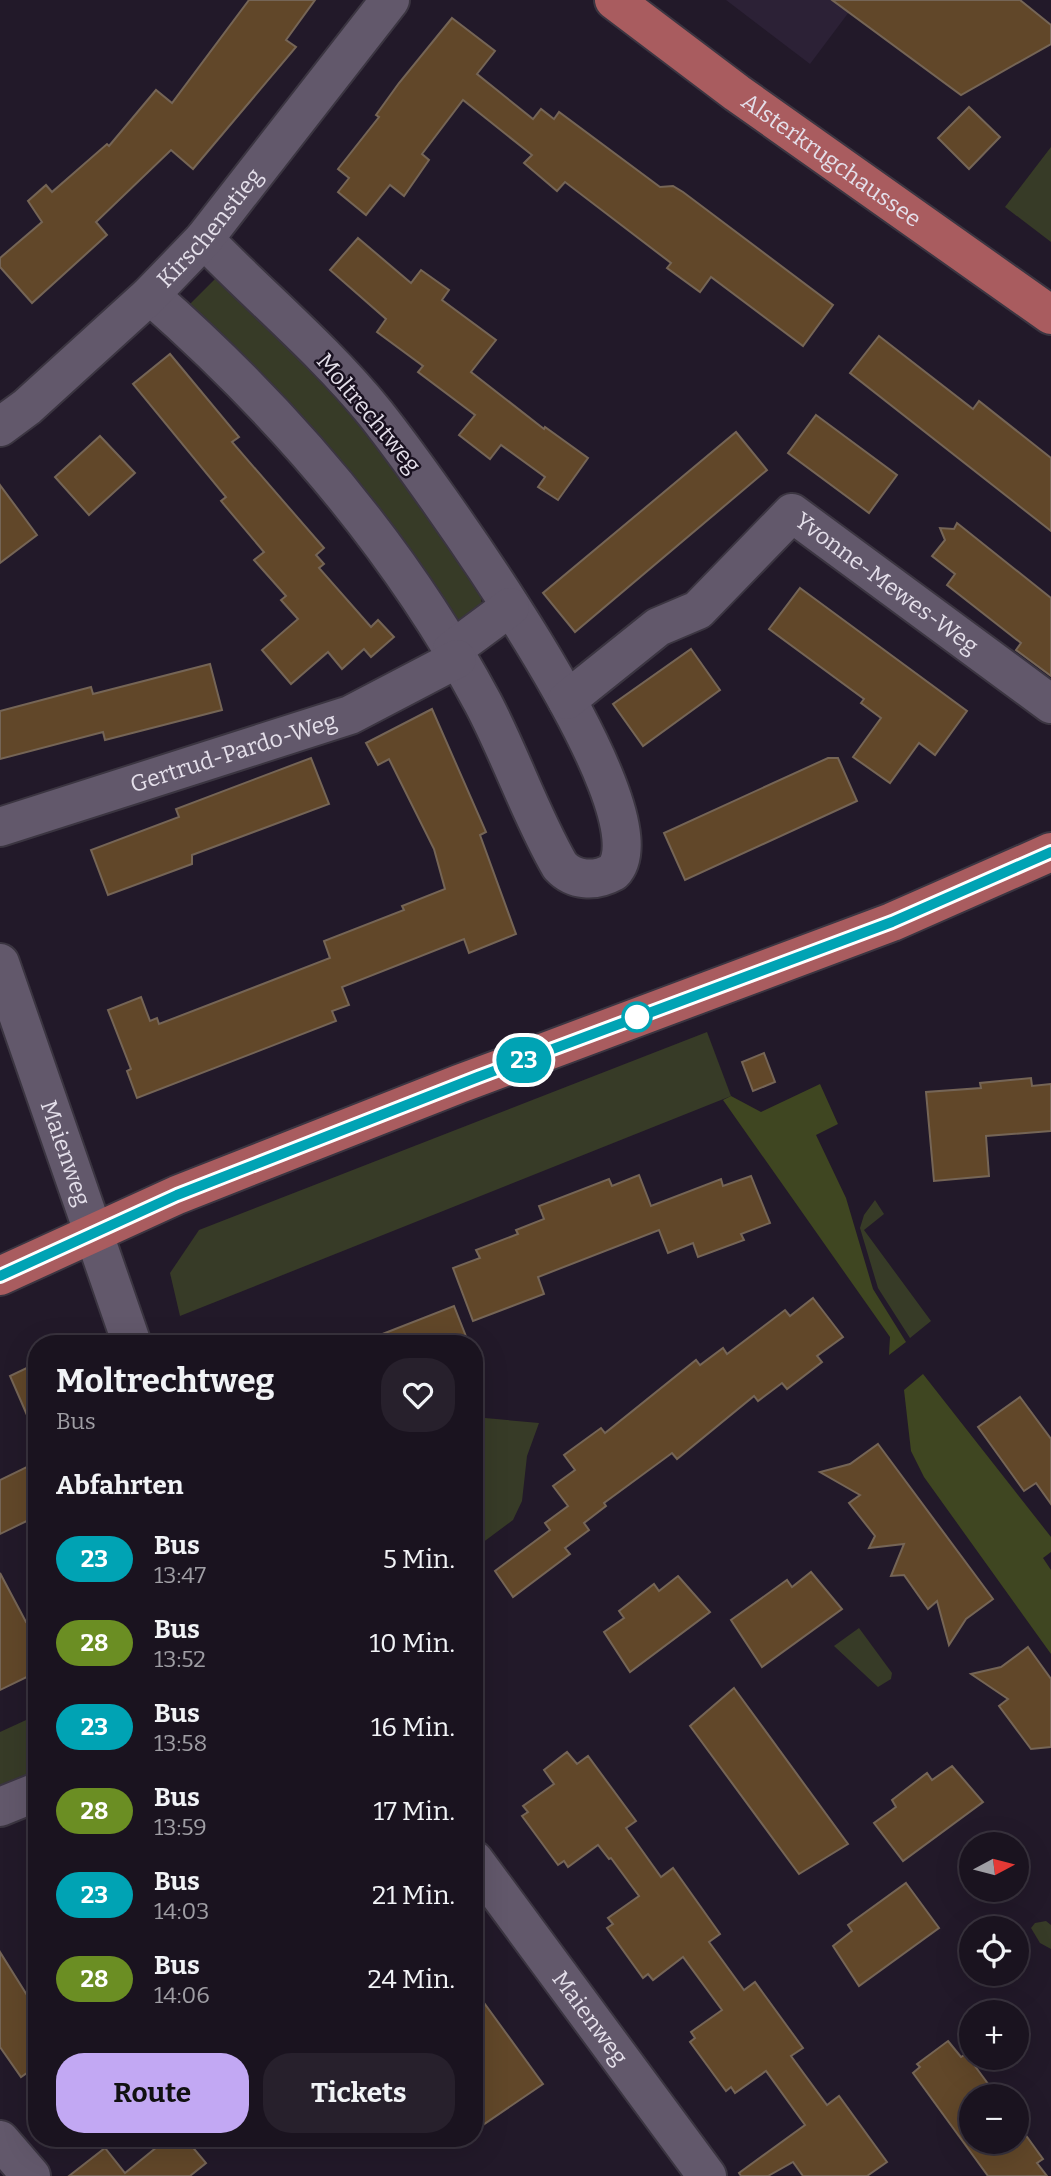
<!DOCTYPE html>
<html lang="de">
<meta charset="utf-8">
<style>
body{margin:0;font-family:Bitter,serif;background:#27202c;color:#f1f3f6;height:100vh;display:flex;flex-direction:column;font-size:26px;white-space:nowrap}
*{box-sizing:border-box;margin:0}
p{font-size:23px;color:#9f9ea4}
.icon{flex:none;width:38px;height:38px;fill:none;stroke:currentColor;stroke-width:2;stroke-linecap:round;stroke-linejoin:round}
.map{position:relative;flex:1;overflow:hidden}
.side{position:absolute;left:28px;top:1335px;width:455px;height:812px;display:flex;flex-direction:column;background:#1a131f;border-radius:28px;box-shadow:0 7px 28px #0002,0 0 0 2px #38323d}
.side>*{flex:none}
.badge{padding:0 14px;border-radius:23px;font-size:24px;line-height:46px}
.needle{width:46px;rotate:83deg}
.fabs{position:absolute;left:959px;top:1832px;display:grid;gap:14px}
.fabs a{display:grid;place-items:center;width:70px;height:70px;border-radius:50%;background:#1a131f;box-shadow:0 7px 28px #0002,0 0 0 2px #38323d;font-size:35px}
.map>.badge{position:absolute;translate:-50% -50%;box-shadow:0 0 0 4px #fff}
h2{padding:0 28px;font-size:26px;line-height:63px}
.round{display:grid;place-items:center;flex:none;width:74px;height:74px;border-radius:28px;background:#27202c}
.overview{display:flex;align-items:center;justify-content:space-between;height:119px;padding:0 28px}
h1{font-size:33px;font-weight:700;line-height:52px}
.cta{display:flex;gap:14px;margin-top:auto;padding:14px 28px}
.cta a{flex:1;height:80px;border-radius:28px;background:#c2a8f3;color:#111;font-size:28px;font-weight:700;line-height:80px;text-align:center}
.cta a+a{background:#27202c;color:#f1f3f6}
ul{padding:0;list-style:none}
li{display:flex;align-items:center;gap:21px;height:84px;padding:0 28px}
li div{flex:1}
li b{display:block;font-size:26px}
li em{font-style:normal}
li .badge{min-width:77px;font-weight:700;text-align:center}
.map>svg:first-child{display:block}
.built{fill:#2c2136}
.green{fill:#373b27}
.forest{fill:#3f4621}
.building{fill:#614729;stroke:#756556;stroke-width:2}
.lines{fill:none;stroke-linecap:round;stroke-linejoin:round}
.minor-casing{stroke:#3b3541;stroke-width:42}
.major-casing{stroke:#3b3541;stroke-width:42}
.minor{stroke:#62586b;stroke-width:38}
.major{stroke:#a95c5f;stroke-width:38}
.line-casing{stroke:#fff;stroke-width:16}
.line{stroke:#00a3b4;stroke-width:10}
.stop-dot{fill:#fff;stroke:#00a3b4;stroke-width:3.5}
.labels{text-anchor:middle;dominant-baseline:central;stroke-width:5;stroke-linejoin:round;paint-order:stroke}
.street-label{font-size:23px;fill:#e4dfea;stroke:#18101f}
</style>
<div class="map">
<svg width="1051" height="2176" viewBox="0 0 1051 2176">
<rect width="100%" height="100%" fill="#221929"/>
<path class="built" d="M 726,0 L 858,0 L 810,64 Z"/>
<g class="green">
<path d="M 1051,147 L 1051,242 L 1005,207 Z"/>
<path d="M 217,277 L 304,361 L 384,449 L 481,593 L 482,609 L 457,630 L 184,310 Z"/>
<path d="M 707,1032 L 731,1096 L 180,1316 L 170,1273 L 199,1230 Z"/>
<path d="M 875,1200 L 884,1214 L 864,1230 L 931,1321 L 910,1338 L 878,1288 L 860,1228 L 864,1215 Z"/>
<path d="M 485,1418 L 539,1423 L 527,1456 L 522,1501 L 513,1520 L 474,1549 L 474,1419 Z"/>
<path d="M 859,1628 L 892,1673 L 891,1679 L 878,1687 L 834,1646 Z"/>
<path d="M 37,1715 L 37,1775 L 0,1790 L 0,1732 Z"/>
<path d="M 1046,1921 L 1051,1925 L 1051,1949 L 1040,1943 L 1031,1928 L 1035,1923 Z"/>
</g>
<g class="forest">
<path d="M 820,1084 L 838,1124 L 816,1135 L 846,1198 L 873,1289 L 906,1342 L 889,1355 L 890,1337 L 723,1100 L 731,1096 L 761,1112 Z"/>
<path d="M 923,1374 L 1051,1537 L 1051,1552 L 1043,1558 L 1051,1570 L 1051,1654 L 924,1477 L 911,1451 L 904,1390 Z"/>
</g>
<g class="building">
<path d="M 249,0 L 315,0 L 286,40 L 296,47 L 193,169 L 171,150 L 96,222 L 107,235 L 32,303 L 0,267 L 0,258 L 42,222 L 28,201 L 46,185 L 52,192 L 107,144 L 109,146 L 156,90 L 172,103 Z"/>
<path d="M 832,0 L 1020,0 L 1051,25 L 1051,44 L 961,95 Z"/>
<path d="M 452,18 L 495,51 L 477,74 L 533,119 L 541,109 L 554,119 L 559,112 L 660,187 L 673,186 L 683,192 L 833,305 L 803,346 L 711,277 L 700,292 L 667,268 L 671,263 L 565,182 L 557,191 L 524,163 L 532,155 L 463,100 L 422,154 L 429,160 L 404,196 L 390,185 L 366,215 L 338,192 L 349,178 L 338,169 L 379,117 L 376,115 L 399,83 Z"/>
<path d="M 969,107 L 1000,137 L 969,169 L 938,138 Z"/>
<path d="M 358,238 L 411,283 L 421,270 L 449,290 L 442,300 L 496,340 L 471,372 L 544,429 L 545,427 L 588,458 L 558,500 L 538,487 L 545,477 L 501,445 L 490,459 L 459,435 L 475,415 L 418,372 L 423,366 L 377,332 L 386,319 L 330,270 Z"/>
<path d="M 879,336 L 973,409 L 979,401 L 1051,458 L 1051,531 L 850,373 Z"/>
<path d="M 170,354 L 239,437 L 232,442 L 324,548 L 316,555 L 324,564 L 319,568 L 371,627 L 378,620 L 394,637 L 371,657 L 364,649 L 342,669 L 328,652 L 291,684 L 262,650 L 298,619 L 281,600 L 286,596 L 254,560 L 264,552 L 221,501 L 226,497 L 133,384 Z"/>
<path d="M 816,415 L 897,475 L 869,513 L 788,453 Z"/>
<path d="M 736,432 L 767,470 L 575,632 L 543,593 Z"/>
<path d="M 100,436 L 135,473 L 89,515 L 55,477 Z"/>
<path d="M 0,485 L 37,535 L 0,563 Z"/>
<path d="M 957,523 L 1051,598 L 1051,676 L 1016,650 L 1021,643 L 947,585 L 955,574 L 932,556 L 945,540 L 940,528 L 954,529 Z"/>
<path d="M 800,588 L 967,711 L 935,755 L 919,743 L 890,783 L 853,757 L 881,718 L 861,703 L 864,699 L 769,629 Z"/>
<path d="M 691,649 L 720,690 L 643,746 L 613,704 Z"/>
<path d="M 210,664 L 222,710 L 105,740 L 103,732 L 0,759 L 0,711 L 91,687 L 93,694 Z"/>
<path d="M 432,709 L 486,832 L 480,835 L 516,934 L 469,953 L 464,939 L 342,987 L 349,1005 L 332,1011 L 336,1021 L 137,1098 L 127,1071 L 131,1069 L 108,1010 L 141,997 L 150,1021 L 157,1018 L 159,1024 L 330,958 L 324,941 L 404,910 L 402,906 L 445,889 L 434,849 L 389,759 L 378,765 L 366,743 Z"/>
<path d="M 311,758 L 329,804 L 192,855 L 192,864 L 108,895 L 91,850 L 179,817 L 176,809 Z"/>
<path d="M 828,758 L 838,758 L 857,801 L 685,880 L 664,833 Z"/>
<path d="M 764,1053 L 775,1082 L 753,1091 L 742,1062 Z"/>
<path d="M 1031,1078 L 1032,1086 L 1051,1084 L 1051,1131 L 986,1136 L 989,1176 L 934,1181 L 926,1092 L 981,1088 L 980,1083 Z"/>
<path d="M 639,1175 L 651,1206 L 721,1179 L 723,1186 L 751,1176 L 770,1223 L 741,1234 L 744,1240 L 698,1257 L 693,1243 L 668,1253 L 659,1230 L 538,1277 L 544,1294 L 473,1321 L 453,1268 L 480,1258 L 476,1250 L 518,1234 L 516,1230 L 544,1219 L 539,1206 L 609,1179 L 612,1186 Z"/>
<path d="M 813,1298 L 843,1337 L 817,1356 L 822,1362 L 787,1389 L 782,1383 L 758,1401 L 754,1396 L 677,1459 L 672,1453 L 604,1503 L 606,1506 L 584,1523 L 589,1530 L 565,1548 L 570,1554 L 513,1597 L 495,1571 L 550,1530 L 545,1523 L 568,1506 L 553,1486 L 575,1470 L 564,1455 L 601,1428 L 605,1433 L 696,1360 L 700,1365 L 723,1348 L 727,1354 L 785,1310 L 790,1316 Z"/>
<path d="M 454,1306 L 469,1344 L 362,1344 L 362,1342 Z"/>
<path d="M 37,1363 L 37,1438 L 10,1376 Z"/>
<path d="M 1020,1397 L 1051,1439 L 1051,1504 L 1036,1483 L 1024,1491 L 978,1427 Z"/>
<path d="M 878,1444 L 993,1599 L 966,1619 L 949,1645 L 937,1601 L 928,1609 L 904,1575 L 891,1576 L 904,1544 L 869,1548 L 875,1536 L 849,1503 L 860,1495 L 820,1472 L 850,1464 Z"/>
<path d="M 37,1462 L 37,1516 L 0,1534 L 0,1480 Z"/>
<path d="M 811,1572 L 842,1609 L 762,1667 L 731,1620 L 787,1580 L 792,1587 Z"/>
<path d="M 0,1573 L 26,1622 L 37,1617 L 37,1672 L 0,1690 Z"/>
<path d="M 678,1576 L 710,1612 L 630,1672 L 604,1632 L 624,1618 L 619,1611 L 654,1584 L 659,1591 Z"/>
<path d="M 1028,1647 L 1051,1679 L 1051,1747 L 1031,1749 L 999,1706 L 1008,1699 L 971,1674 L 1001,1667 Z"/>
<path d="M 734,1688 L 848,1844 L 799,1874 L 690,1726 Z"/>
<path d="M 567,1752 L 577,1764 L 588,1756 L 636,1821 L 626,1828 L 661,1877 L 673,1868 L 720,1934 L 709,1942 L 744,1990 L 755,1982 L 803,2048 L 791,2056 L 827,2105 L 839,2096 L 887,2162 L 867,2176 L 803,2176 L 793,2162 L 768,2176 L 741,2176 L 739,2173 L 805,2125 L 766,2071 L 735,2093 L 731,2087 L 726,2091 L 690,2042 L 695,2038 L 691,2032 L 722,2010 L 683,1957 L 653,1980 L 648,1974 L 643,1978 L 607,1928 L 613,1924 L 608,1918 L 639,1896 L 611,1858 L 609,1859 L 598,1845 L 568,1867 L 564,1861 L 558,1865 L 522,1816 L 528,1812 L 523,1806 L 554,1784 L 544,1770 Z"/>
<path d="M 952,1766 L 983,1802 L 903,1861 L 874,1823 L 896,1807 L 892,1800 L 927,1773 L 932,1780 Z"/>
<path d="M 906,1883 L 939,1928 L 859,1986 L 833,1946 L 852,1931 L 848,1925 Z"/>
<path d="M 0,1952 L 37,2011 L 37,2066 L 21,2077 L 0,2047 Z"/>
<path d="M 474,1989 L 543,2084 L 474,2131 Z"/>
<path d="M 948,2041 L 961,2057 L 966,2054 L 997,2096 L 971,2096 L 971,2142 L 1017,2142 L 1017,2123 L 1043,2159 L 1037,2163 L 1047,2176 L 988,2176 L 913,2073 L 920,2067 L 917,2064 Z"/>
<path d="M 168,2138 L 185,2138 L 206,2163 L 190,2176 L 69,2176 L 105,2148 L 125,2173 Z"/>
</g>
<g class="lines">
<g class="minor-casing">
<g id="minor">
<path d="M 150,295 C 283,412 399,546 483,703 C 511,756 530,814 560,866 C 574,881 595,882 613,872 C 671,812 421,471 375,413 C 324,350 260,297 204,239"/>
<path id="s1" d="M 0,427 L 27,407 L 150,295 L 204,239 L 390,0"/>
<path d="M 452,650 L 510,607"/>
<path id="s2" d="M 567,700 L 658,627 L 698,610 L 792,513 L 1051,704"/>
<path id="s3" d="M 0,827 L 350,715 L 457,659"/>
<path id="s4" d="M 0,963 L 132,1344"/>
<path d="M 0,1807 L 37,1792"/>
<path id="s5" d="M 474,1860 L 707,2176"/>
<path d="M 0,2140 L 31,2176"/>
</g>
</g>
<g class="major-casing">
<g id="major">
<path id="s6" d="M 614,0 L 737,93 L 1051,315"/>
<path d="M 0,1276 L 177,1195 L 459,1084 L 892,922 L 1051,852"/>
</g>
</g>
<use href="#minor" class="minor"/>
<use href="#major" class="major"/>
</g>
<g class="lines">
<g class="line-casing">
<path id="line" d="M 0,1276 L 177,1195 L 478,1077 L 892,922 L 1051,852"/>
</g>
<use href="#line" class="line"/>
</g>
<circle class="stop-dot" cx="637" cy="1017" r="14"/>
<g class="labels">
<g class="street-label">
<text stroke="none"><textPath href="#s6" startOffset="270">Alsterkrugchaussee</textPath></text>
<text stroke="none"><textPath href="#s1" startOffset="290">Kirschenstieg</textPath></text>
<text transform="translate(369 413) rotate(50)">Moltrechtweg</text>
<text stroke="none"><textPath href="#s2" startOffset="413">Yvonne-Mewes-Weg</textPath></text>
<text stroke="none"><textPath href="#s3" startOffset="245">Gertrud-Pardo-Weg</textPath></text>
<text stroke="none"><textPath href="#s4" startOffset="201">Maienweg</textPath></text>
<text stroke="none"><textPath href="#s5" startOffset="196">Maienweg</textPath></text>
</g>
</g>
</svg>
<div class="fabs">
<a><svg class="needle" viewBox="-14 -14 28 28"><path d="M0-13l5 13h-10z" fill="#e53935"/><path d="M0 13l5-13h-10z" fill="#9f9ea4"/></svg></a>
<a><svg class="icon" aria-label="locate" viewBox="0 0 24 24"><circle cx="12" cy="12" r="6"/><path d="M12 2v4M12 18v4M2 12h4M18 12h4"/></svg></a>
<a>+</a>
<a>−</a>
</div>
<b class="badge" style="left:524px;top:1060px;background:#00a3b4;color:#fff">23</b>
<section class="side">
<div class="overview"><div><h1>Moltrechtweg</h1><p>Bus</p></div><a class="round"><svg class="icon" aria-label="heart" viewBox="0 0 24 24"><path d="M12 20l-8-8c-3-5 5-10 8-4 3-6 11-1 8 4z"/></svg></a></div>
<h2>Abfahrten</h2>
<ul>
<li><span class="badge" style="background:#00a3b4;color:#fff">23</span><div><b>Bus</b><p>13:47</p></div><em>5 Min.</em></li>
<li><span class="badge" style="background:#6b8e23;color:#fff">28</span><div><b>Bus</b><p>13:52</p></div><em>10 Min.</em></li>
<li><span class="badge" style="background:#00a3b4;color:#fff">23</span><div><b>Bus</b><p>13:58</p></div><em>16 Min.</em></li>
<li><span class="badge" style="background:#6b8e23;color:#fff">28</span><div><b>Bus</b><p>13:59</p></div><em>17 Min.</em></li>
<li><span class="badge" style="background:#00a3b4;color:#fff">23</span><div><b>Bus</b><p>14:03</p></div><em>21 Min.</em></li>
<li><span class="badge" style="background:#6b8e23;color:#fff">28</span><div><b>Bus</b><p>14:06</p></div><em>24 Min.</em></li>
</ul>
<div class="cta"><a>Route</a><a>Tickets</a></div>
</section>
</div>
